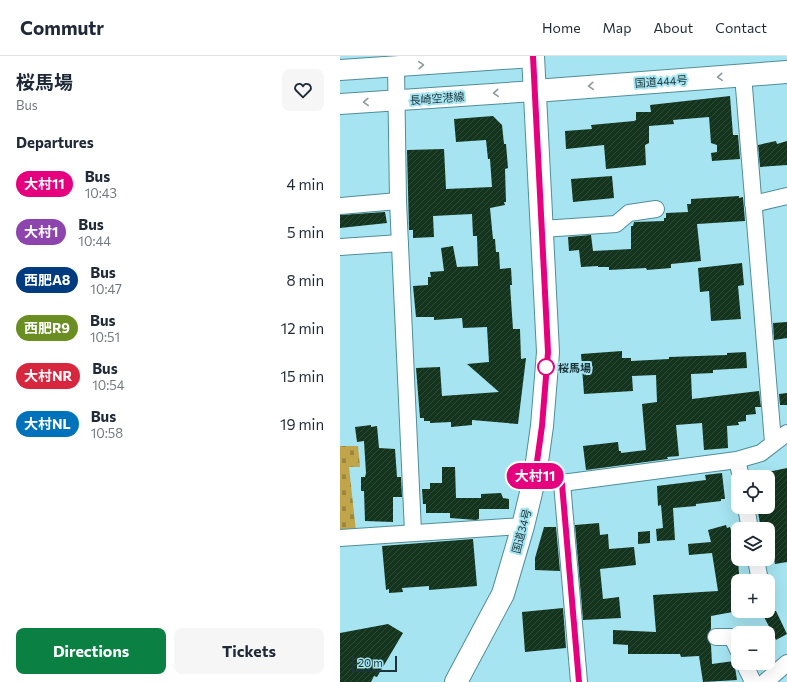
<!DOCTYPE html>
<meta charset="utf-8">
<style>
body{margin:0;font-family:Commissioner,"Noto Sans JP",sans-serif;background:#f6f6f7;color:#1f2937;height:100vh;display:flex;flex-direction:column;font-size:15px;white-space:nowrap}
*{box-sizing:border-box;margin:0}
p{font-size:13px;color:#747a83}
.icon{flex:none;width:22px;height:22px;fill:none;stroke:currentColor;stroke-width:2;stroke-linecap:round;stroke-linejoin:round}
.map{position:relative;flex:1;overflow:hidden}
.side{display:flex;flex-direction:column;background:#fff;width:340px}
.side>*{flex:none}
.badge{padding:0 8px;border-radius:13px;font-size:14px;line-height:26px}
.fabs{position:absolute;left:391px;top:414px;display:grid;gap:8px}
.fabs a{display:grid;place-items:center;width:44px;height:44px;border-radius:8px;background:#fff;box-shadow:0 4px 16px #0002;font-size:20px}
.scale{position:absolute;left:12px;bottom:10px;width:45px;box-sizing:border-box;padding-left:4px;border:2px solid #1c353a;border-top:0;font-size:11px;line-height:14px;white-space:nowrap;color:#1c353a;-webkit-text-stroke:3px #a6e4f1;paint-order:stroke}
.map>.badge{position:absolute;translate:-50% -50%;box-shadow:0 0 0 2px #fff}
h2{padding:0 16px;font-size:15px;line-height:36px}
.round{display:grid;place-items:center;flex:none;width:42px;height:42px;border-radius:8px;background:#f6f6f7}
.overview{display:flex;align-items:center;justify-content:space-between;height:68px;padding:0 16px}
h1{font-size:19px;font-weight:700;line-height:30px}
.button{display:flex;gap:8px;margin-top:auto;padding:8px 16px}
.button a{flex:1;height:46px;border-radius:8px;background:#0b8043;color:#fff;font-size:16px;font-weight:700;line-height:46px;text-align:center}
.button a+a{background:#f6f6f7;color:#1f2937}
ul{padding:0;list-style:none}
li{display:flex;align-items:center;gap:12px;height:48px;padding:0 16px}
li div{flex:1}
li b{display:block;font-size:15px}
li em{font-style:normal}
li .badge{min-width:44px;font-weight:700;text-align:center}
header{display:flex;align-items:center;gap:24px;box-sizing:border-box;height:56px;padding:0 20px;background:#fff;border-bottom:1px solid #e0e1e3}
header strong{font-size:19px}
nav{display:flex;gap:22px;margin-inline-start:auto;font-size:14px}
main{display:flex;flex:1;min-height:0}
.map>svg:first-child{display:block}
.cemetery{fill:url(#cemetery-stones)}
.building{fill:url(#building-hatch)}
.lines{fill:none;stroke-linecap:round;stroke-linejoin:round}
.minor-casing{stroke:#518d99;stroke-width:18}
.major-casing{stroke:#518d99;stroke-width:22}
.highway-casing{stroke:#518d99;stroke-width:24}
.minor{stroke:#fff;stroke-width:16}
.major{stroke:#fff;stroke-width:20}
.highway{stroke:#fff;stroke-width:22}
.oneway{stroke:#8e9a9c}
.line-casing{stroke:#fff;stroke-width:9}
.line{stroke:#e6007e;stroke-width:6}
.stop-dot{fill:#fff;stroke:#e6007e;stroke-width:2}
.labels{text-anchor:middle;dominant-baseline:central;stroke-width:4;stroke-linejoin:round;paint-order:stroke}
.street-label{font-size:11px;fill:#1c353a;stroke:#a6e4f1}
.stop-label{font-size:11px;font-weight:bold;fill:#1c353a;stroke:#a6e4f1;text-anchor:start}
</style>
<header>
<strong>Commutr</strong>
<nav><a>Home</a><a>Map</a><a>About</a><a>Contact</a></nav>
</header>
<main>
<section class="side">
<div class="overview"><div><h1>桜馬場</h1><p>Bus</p></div><a class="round"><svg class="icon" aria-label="heart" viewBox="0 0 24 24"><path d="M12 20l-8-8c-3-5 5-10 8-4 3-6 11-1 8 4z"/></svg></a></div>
<h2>Departures</h2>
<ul>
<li><span class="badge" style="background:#e6007e;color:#fff">大村11</span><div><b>Bus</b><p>10:43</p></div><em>4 min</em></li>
<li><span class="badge" style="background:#8e44ad;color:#fff">大村1</span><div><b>Bus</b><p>10:44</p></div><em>5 min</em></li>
<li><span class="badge" style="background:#003b80;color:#fff">西肥A8</span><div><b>Bus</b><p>10:47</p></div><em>8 min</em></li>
<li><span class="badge" style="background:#6b8e23;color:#fff">西肥R9</span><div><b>Bus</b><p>10:51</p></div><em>12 min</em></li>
<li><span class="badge" style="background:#d7263d;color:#fff">大村NR</span><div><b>Bus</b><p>10:54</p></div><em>15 min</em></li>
<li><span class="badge" style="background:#0072bc;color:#fff">大村NL</span><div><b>Bus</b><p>10:58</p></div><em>19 min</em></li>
</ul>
<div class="button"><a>Directions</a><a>Tickets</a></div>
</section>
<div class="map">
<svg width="447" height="626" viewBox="0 0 447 626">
<defs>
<pattern id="cemetery-stones" width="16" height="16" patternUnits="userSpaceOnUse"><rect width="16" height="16" fill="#c1a54b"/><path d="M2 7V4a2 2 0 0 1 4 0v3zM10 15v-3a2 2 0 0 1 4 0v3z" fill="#9c873f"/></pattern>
<pattern id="building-hatch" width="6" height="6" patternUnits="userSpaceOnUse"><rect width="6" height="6" fill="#14341e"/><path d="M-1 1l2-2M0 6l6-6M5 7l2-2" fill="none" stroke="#2d4937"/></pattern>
</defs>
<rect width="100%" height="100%" fill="#a6e4f1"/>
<path class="cemetery" d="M 0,390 L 18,390 L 20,411 L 9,411 L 16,475 L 0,476 Z"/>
<g class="building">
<path d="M 390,40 L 393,79 L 398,79 L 400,103 L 372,105 L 371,97 L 377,96 L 377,89 L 371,87 L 369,61 L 333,64 L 334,68 L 309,70 L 309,87 L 305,89 L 306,109 L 266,113 L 264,89 L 226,93 L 225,75 L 252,73 L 251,69 L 294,65 L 296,64 L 296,56 L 311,56 L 310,49 Z"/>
<path d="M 153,60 L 162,69 L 164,88 L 166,88 L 168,112 L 165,113 L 166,146 L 164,146 L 165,149 L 150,152 L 153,183 L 155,183 L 156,196 L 159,196 L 160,213 L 171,212 L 172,229 L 170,229 L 173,273 L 180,273 L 181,303 L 186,302 L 178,368 L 132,364 L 132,369 L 111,371 L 111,366 L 90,367 L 90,365 L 84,365 L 84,362 L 80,362 L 76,312 L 100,311 L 102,340 L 159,336 L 127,308 L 149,306 L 147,271 L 123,272 L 122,262 L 94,264 L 94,261 L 76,261 L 73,230 L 88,229 L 88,221 L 91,221 L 90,216 L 104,215 L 101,192 L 113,190 L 117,211 L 138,210 L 137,180 L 133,180 L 132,158 L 93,160 L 94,181 L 73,182 L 73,174 L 69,174 L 67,94 L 104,93 L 106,133 L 152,131 L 150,103 L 148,103 L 146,84 L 116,86 L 114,63 Z"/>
<path d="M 436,85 L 437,88 L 447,85 L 447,109 L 420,111 L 418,89 Z"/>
<path d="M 272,120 L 274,142 L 233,146 L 231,123 Z"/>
<path d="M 399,140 L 399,142 L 403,141 L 405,165 L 357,168 L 361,205 L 331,208 L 331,212 L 307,214 L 306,212 L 269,214 L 269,211 L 258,211 L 258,210 L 241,211 L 239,194 L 229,195 L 228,181 L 251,179 L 253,195 L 291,193 L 291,170 L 293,170 L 294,166 L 324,165 L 324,162 L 326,162 L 326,157 L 348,156 L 347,148 L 351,148 L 351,143 Z"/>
<path d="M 45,156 L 47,167 L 0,172 L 0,159 Z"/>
<path d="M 402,207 L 404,229 L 398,230 L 401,263 L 371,265 L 369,235 L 360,236 L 358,212 Z"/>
<path d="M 447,266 L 447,282 L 434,284 L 433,267 Z"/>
<path d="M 282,295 L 282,302 L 291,302 L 291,305 L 329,303 L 329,301 L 387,299 L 387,297 L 406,296 L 407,312 L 373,314 L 373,317 L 351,318 L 352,343 L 419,335 L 421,351 L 415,351 L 416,358 L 406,359 L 406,365 L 398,366 L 399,369 L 387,370 L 388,392 L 364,394 L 362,367 L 336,369 L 339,400 L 327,401 L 328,403 L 246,414 L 243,390 L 278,386 L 279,395 L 281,395 L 281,397 L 306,394 L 302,348 L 317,346 L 316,319 L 292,320 L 293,335 L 244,338 L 241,298 Z"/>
<path d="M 447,337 L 447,349 L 440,349 L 439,338 Z"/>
<path d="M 31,369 L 31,371 L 37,370 L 39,392 L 55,393 L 57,421 L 61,421 L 62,441 L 53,441 L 53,466 L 25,465 L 24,435 L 21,435 L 21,421 L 25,421 L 26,417 L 24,385 L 17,386 L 15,371 Z"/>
<path d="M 102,411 L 115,411 L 116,442 L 141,442 L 141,438 L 161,437 L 163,442 L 169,443 L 169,453 L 139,453 L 139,463 L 136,464 L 110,462 L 110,457 L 86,457 L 86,448 L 83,448 L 82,433 L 90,433 L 90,427 L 102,427 Z"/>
<path d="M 447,412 L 447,506 L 435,508 L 430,486 L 428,486 L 428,473 L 421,473 L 417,451 L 428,451 L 428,416 Z"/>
<path d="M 382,417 L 385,443 L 381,443 L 381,445 L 356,448 L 356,450 L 333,452 L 335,484 L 317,485 L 316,473 L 323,472 L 321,449 L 318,450 L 317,430 L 366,424 L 365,419 Z"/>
<path d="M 259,467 L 260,479 L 268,478 L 269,493 L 294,491 L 296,509 L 260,513 L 263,543 L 279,541 L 281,562 L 243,564 L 235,469 Z"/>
<path d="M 386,469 L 387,472 L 390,471 L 391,474 L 393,473 L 397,493 L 399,517 L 398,555 L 371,560 L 371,573 L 367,581 L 371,589 L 372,608 L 394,605 L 397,624 L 363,626 L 359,600 L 341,601 L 340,598 L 288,598 L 288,589 L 273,588 L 273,574 L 316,576 L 313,539 L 378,535 L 372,497 L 349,499 L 348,488 L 371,486 L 368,474 Z"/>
<path d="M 204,471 L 216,471 L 220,515 L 195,514 L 195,502 Z"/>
<path d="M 310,475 L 310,487 L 298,488 L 298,476 Z"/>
<path d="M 133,483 L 137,530 L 89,534 L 89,530 L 62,532 L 63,536 L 49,537 L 49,533 L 46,534 L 42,490 Z"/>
<path d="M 223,552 L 226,592 L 185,596 L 182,556 Z"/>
<path d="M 421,555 L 436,555 L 447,578 L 436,584 Z"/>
<path d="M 48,568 L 63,577 L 37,621 L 34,620 L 31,626 L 0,626 L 0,577 Z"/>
</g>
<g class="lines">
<g class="minor-casing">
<g id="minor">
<path d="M 56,11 L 58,145 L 73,476"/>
<path d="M 403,19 L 433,386"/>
<path d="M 413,148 L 447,140"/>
<path d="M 0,150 L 58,145"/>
<path d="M 202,173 L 276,168 L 289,157 L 316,153"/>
<path d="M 0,191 L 60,187"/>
<path d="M 397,404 L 401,421"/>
<path d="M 195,420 L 222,427 L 397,404 L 421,397 L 447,377"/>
<path d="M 222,427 L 239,626"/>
<path d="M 406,451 L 410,473"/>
<path d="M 0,482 L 183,470"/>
<path d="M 416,503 L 420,525"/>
<path d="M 376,581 L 392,581 L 398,594"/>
<path d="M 404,607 L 413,626"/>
<path d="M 425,626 L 447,607"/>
</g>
</g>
<g class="major-casing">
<g id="major">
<path d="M 0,14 L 193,1"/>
<path d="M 0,48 L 195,35"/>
</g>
</g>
<g class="highway-casing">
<g id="highway">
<path d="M 195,35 L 447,16"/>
<path d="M 116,626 L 163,538 L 183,470 L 195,420 L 202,370 L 208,296 L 193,0"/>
</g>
</g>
<use href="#minor" class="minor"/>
<use href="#major" class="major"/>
<use href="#highway" class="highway"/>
</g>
<defs><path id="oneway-chevron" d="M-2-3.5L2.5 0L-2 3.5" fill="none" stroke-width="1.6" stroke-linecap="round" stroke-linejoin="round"/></defs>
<g class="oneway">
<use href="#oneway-chevron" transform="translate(81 9) rotate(-4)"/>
<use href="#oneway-chevron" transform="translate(380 21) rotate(176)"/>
<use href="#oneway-chevron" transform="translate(251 30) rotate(176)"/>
<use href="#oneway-chevron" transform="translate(156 37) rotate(176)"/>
<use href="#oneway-chevron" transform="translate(26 46) rotate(178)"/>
</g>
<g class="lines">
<g class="line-casing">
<path id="line" d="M 193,0 L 208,296 L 202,370 L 195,420 L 222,428 L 239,626"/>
</g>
<use href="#line" class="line"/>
</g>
<circle class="stop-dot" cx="206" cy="311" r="8"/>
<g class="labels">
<g class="street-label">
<text transform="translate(321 25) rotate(-4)">国道444号</text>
<text transform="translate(97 42) rotate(-4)">長崎空港線</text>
<text transform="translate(181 475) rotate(-75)">国道34号</text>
</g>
<g class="stop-label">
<text x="218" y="311">桜馬場</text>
</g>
</g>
</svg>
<div class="fabs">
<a><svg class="icon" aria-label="locate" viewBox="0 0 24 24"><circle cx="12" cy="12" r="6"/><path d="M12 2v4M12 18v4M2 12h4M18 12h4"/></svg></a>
<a><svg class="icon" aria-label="layers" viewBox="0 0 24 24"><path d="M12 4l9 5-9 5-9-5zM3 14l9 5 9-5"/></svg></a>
<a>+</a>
<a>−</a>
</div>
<div class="scale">20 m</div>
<b class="badge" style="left:195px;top:420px;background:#e6007e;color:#fff">大村11</b>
</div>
</main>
